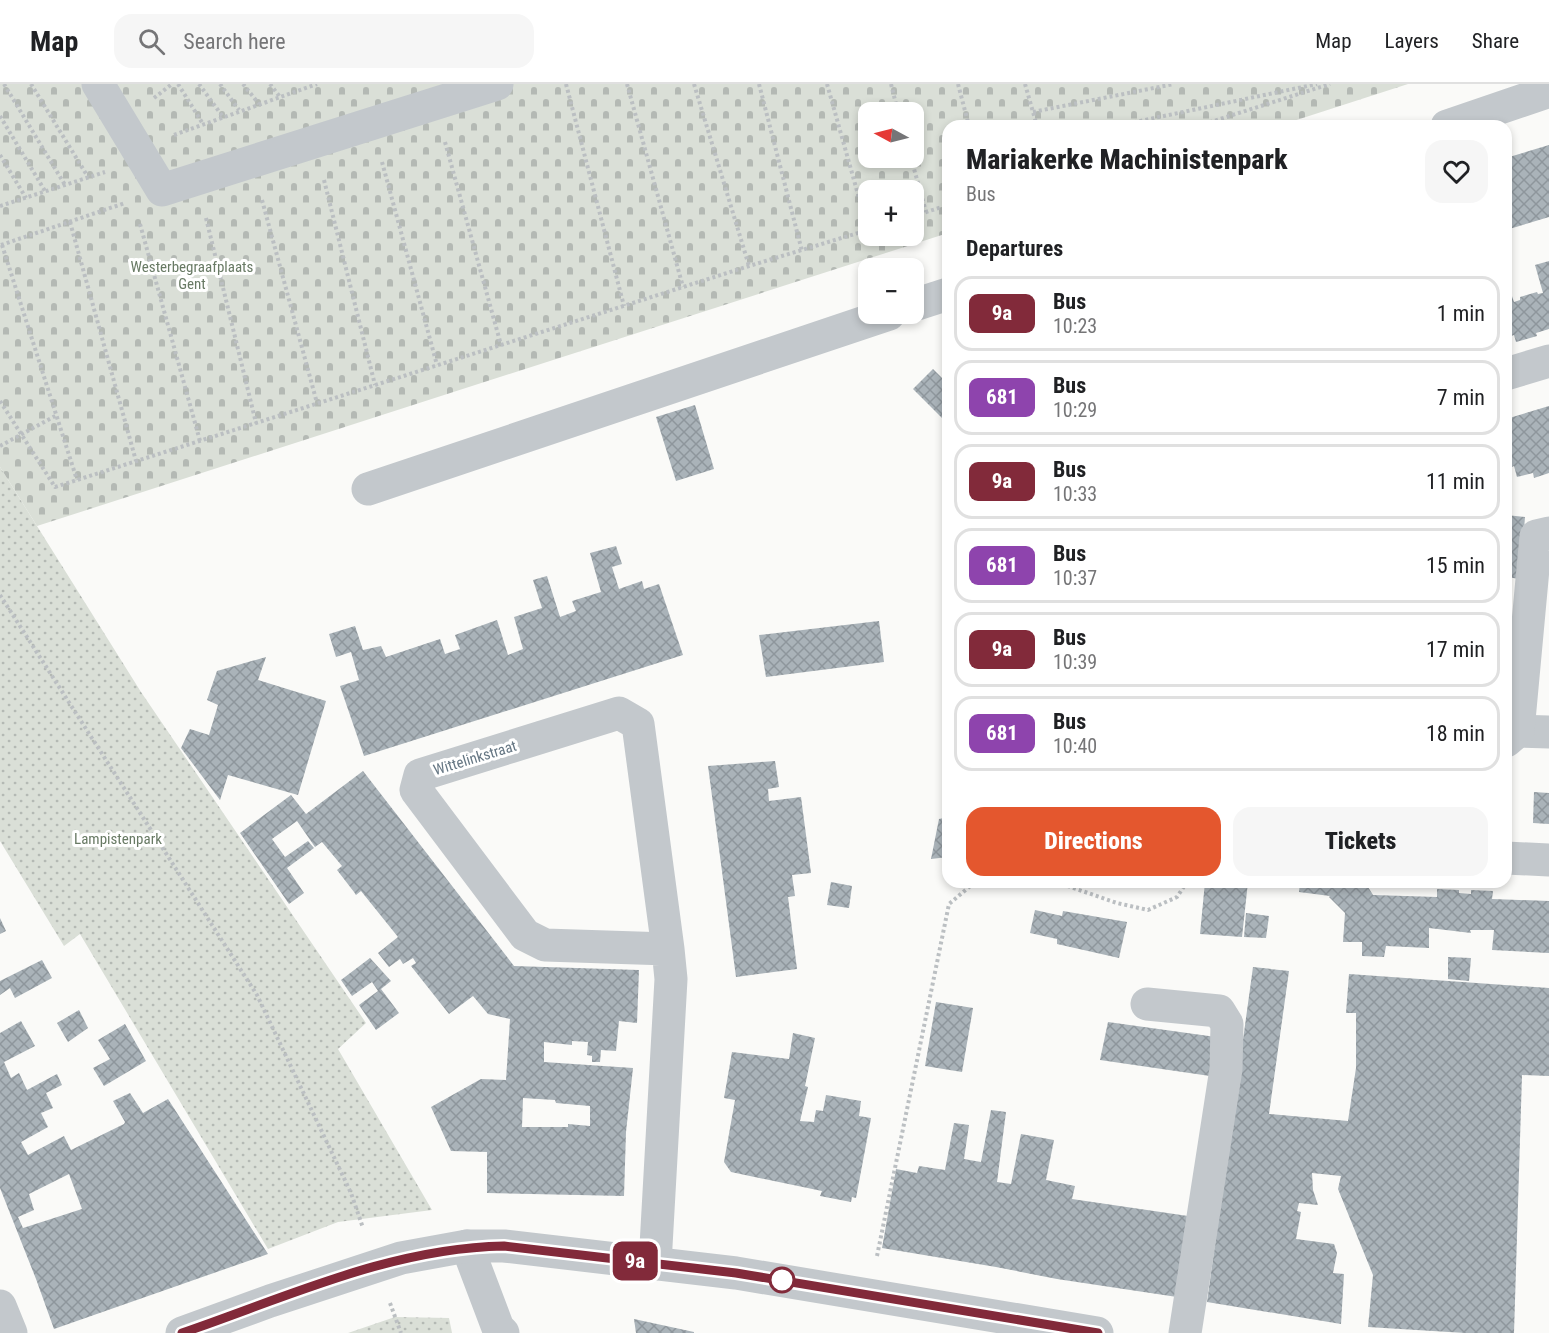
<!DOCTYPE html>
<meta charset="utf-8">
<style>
body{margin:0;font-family:"Roboto Condensed",sans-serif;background:#f6f6f6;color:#202124;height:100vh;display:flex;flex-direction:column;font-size:22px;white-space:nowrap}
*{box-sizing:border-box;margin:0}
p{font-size:20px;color:#757577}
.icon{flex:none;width:33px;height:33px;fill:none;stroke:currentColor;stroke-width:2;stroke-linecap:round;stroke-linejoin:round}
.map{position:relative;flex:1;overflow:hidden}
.sheet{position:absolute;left:942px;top:36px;width:570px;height:768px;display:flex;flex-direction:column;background:#fff;border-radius:18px;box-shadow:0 3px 9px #0003}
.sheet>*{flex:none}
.badge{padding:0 12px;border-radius:9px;font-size:21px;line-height:39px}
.needle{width:39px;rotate:277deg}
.fabs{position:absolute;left:858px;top:18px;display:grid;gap:12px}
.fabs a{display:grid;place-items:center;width:66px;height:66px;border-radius:12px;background:#fff;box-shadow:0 3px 9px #0003;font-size:30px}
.map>.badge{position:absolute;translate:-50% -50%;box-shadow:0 0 0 3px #fff}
h2{padding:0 24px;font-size:22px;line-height:54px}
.round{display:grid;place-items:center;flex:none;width:63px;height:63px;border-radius:18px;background:#f6f6f6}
.summary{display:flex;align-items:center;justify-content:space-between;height:102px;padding:0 24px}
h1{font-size:28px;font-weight:800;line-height:45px}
.cta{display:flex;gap:12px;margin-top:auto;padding:12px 24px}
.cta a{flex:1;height:69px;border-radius:18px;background:#e4572e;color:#fff;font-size:24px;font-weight:800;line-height:69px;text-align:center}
.cta a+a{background:#f6f6f6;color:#202124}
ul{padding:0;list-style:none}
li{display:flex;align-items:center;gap:18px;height:75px;margin:0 12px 9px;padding:0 12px;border:3px solid #e0e0e0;border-radius:18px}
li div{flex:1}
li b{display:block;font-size:22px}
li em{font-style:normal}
li .badge{min-width:66px;font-weight:700;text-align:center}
header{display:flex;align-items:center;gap:36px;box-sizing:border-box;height:84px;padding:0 30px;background:#fff;border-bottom:2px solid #e0e0e0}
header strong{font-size:28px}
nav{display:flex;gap:33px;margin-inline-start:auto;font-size:21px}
.search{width:420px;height:54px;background:#f6f6f6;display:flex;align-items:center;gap:15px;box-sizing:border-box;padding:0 21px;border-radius:18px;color:#757577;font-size:22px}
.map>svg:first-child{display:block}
.green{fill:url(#green-dots)}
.cemetery{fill:url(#cemetery-stones);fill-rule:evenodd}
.building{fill:url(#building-cross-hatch);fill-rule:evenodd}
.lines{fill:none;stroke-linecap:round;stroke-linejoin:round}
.path{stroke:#bbbfc2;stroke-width:4;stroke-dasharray:3 3;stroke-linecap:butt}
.minor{stroke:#c3c8cc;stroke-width:33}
.line-casing{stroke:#fff;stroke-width:14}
.line{stroke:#822a3a;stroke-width:9}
.stop-dot{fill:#fff;stroke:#822a3a;stroke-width:3}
.labels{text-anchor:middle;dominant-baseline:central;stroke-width:6;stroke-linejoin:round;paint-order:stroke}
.park-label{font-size:15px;fill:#687a64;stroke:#fff}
.street-label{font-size:15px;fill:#657683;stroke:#fff}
</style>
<header>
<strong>Map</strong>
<div class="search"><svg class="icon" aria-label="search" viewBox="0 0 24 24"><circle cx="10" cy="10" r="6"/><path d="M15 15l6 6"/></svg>Search here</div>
<nav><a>Map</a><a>Layers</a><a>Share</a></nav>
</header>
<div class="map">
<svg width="1549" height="1249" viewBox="0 0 1549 1249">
<defs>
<pattern id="green-dots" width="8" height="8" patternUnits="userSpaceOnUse" patternTransform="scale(1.5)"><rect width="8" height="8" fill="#dadfd7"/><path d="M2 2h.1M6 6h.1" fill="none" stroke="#b4b9b4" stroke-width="1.8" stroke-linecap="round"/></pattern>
<pattern id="cemetery-stones" width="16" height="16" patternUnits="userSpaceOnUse" patternTransform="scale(1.5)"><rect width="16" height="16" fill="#dadfd7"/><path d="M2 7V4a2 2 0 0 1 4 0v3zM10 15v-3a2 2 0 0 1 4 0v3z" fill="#b4b9b4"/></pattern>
<pattern id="building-cross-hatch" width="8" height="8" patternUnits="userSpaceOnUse" patternTransform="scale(1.5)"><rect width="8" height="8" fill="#aab3b9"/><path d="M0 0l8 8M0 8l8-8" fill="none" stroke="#8e969c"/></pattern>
</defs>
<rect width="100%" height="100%" fill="#fafaf8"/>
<g class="green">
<path d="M 0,383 L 141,608 L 366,939 L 338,965 L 432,1126 L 338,1138 L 268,1165 L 80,850 L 64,862 L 0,757 Z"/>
<path d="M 395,1233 L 449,1234 L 452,1249 L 348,1249 Z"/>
</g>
<path class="cemetery" d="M 0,0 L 1408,0 L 1278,42 L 948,42 L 948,149 L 37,442 L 0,383 ZM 868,28 L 914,28 L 914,74 L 868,74 ZM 868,106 L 914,106 L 914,152 L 868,152 Z"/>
<g class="building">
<path d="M 1549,61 L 1549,133 L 1506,146 L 1506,74 Z"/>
<path d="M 1549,177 L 1549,245 L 1536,249 L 1537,252 L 1516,258 L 1514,251 L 1506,254 L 1506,194 L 1514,218 L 1520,216 L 1520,213 L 1537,208 L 1538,210 L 1543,209 L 1535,181 Z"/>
<path d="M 933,285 L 948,300 L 948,340 L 913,305 Z"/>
<path d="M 695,321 L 714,385 L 676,397 L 656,333 Z"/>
<path d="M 1549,322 L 1549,389 L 1534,394 L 1533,389 L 1517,393 L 1514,382 L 1506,386 L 1506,335 Z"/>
<path d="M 1506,431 L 1525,433 L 1520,495 L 1506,493 Z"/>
<path d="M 616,462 L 622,480 L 612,483 L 619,505 L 642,497 L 644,505 L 659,500 L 683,571 L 364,672 L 340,602 L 359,596 L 351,568 L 336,573 L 329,550 L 355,542 L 363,566 L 381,562 L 386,573 L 440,555 L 445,570 L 460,565 L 455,551 L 497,536 L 508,571 L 523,565 L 514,533 L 542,524 L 533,496 L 547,492 L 560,533 L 576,527 L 572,517 L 601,508 L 590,469 Z"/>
<path d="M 879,537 L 884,578 L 766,593 L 759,551 Z"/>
<path d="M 1506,546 L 1516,547 L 1506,608 Z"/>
<path d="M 266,573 L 258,596 L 326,617 L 298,711 L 228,691 L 220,716 L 181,664 L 190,645 L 209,651 L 218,621 L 207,616 L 217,587 Z"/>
<path d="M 775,677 L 779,703 L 768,705 L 769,717 L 801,713 L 811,789 L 792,791 L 795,812 L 788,813 L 797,885 L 736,893 L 708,682 Z"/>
<path d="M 363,687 L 514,882 L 639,886 L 637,939 L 619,937 L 616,967 L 601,966 L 600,978 L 592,978 L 592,972 L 587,971 L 588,958 L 572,957 L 572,961 L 544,958 L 544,978 L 633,984 L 626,1048 L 624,1112 L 487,1109 L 487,1068 L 451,1067 L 431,1023 L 481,995 L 506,996 L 510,935 L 488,930 L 473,912 L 449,930 L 411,882 L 416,879 L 413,874 L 403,880 L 400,875 L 389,883 L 378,869 L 398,853 L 361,807 L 356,811 L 354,808 L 337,786 L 342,782 L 322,758 L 315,763 L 297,737 L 272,755 L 285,773 L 308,757 L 314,764 L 287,784 L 304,809 L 289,820 L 240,749 L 291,711 L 306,730 ZM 523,1014 L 555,1016 L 556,1019 L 590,1022 L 590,1042 L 568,1040 L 568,1043 L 522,1043 Z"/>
<path d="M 1534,708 L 1549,709 L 1549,740 L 1533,739 Z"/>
<path d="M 948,733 L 948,773 L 931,775 L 939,735 Z"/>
<path d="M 831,798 L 852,802 L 849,824 L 827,821 Z"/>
<path d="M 1205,798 L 1248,798 L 1242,853 L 1200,850 Z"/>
<path d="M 1300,798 L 1365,798 L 1373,811 L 1437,813 L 1437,805 L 1459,806 L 1459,809 L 1471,810 L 1471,806 L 1493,807 L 1492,815 L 1549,817 L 1549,869 L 1492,866 L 1494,846 L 1470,846 L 1471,849 L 1429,844 L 1429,864 L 1386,862 L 1384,873 L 1362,872 L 1362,858 L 1343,858 L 1345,829 L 1329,813 L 1330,812 L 1299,808 Z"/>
<path d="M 1035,826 L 1062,832 L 1063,827 L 1127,838 L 1119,874 L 1057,860 L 1057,855 L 1030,849 Z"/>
<path d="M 1246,829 L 1269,832 L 1266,854 L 1244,853 Z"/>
<path d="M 0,834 L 6,847 L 0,850 Z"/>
<path d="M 1448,873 L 1471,874 L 1469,897 L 1448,895 Z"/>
<path d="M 370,874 L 391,897 L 381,905 L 399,929 L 376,946 L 359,921 L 378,907 L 372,898 L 352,912 L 341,896 Z"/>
<path d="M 42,876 L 52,894 L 15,914 L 10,904 L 0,911 L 0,897 Z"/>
<path d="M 1253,883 L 1289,887 L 1269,1030 L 1348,1037 L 1356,984 L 1356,929 L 1346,929 L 1349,890 L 1549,904 L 1549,992 L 1522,991 L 1514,1249 L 1465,1249 L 1368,1243 L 1373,1191 L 1338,1105 L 1341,1092 L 1312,1089 L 1313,1106 L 1318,1121 L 1299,1119 L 1297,1127 L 1301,1128 L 1296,1155 L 1334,1160 L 1337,1169 L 1333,1189 L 1344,1190 L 1341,1240 L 1207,1218 Z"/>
<path d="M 936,918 L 973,924 L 962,988 L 925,982 Z"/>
<path d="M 79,926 L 88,944 L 68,958 L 57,939 Z"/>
<path d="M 21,937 L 35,962 L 4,978 L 11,994 L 19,989 L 27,1006 L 57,990 L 62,1001 L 46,1009 L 53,1024 L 41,1029 L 48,1043 L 21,1058 L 28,1071 L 64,1052 L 71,1066 L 124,1040 L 125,1038 L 113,1017 L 130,1009 L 143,1029 L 168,1015 L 268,1170 L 54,1245 L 36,1195 L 0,1104 L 0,949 ZM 69,1090 L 82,1125 L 23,1144 L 18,1133 L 34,1126 L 29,1110 Z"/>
<path d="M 1108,938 L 1216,953 L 1210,992 L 1100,976 Z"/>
<path d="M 125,940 L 146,977 L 104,1002 L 93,984 L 110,975 L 98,956 Z"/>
<path d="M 793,949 L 815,954 L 805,1002 L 808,1003 L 800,1037 L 814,1038 L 816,1026 L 823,1027 L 826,1011 L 861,1017 L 859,1032 L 871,1034 L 856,1114 L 852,1113 L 851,1118 L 820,1112 L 822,1107 L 731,1088 L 724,1078 L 735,1016 L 724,1014 L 732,968 L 789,975 Z"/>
<path d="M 991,1026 L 1006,1028 L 997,1098 L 1011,1100 L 1021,1050 L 1054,1056 L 1046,1096 L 1075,1102 L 1072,1115 L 1188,1132 L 1177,1213 L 1057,1195 L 996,1183 L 882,1164 L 896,1085 L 917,1089 L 919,1082 L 945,1086 L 954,1039 L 969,1041 L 964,1075 L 981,1078 Z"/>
<path d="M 634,1235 L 694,1248 L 694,1249 L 636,1249 Z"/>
</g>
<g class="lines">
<g class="path">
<path d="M 4,0 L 65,101"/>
<path d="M 31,0 L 88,93"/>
<path d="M 178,0 L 203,40"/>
<path d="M 199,0 L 223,33"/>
<path d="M 220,0 L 239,26"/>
<path d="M 243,0 L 259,20"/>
<path d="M 270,0 L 280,13"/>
<path d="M 566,0 L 624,222"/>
<path d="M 627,0 L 683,203"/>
<path d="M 694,0 L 749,182"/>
<path d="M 759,0 L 802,167"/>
<path d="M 827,0 L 868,146"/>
<path d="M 891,0 L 898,28"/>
<path d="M 958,0 L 969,42"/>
<path d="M 1025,0 L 1037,42"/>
<path d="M 154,14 L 172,0"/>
<path d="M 1033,28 L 1174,0"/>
<path d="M 0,32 L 45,107"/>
<path d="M 1116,42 L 1317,0"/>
<path d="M 1198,42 L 1330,0"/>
<path d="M 174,51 L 317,0"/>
<path d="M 445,58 L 501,261"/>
<path d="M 0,71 L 26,114"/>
<path d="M 911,74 L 926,128"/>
<path d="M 382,78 L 437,281"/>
<path d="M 324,96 L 375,301"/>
<path d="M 262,116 L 317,319"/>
<path d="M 0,122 L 105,88"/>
<path d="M 914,132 L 948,121"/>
<path d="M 206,134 L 256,339"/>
<path d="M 70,138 L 136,377"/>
<path d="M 140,140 L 200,357"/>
<path d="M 1,161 L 125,119"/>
<path d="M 2,161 L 77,396"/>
<path d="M 0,317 L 55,403 L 749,182 L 868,146"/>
<path d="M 0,362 L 57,331"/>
<path d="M 0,511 L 257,911 L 351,1109 L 363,1144"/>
<path d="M 1056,798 L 1117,819 L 1148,826 L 1177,813 L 1187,798"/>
<path d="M 877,1172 L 949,820 L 975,798"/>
<path d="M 390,1219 L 401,1249"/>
</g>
<g class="minor">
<path d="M 98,0 L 162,106 L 497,0"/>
<path d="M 1447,42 L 1544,9 L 1542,0"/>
<path d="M 914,221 L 948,210"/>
<path d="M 1506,290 L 1549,277"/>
<path d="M 368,405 L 889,230"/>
<path d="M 1518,647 L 1549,648"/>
<path d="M 1506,657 L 1518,647 L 1536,452 L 1549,449"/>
<path d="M 1506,774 L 1549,776"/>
<path d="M 1147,920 L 1219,927 L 1227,940 L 1226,985 L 1185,1249"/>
<path d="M 467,1162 L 498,1244 L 503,1249"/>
<path d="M 655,1180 L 671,895 L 668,865 L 545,861 L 525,851 L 416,706 L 420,691 L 619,629 L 638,640 L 668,865"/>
<path d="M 0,1222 L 11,1249"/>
<path d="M 182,1249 L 270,1217 L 401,1174 L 467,1162 L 504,1162 L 736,1189 L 1097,1249"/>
</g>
</g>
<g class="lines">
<g class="line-casing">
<path id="line" d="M 182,1249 C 287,1213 391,1164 504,1162 L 736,1189 L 1098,1249"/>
</g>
<use href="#line" class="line"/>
</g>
<circle class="stop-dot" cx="782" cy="1196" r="12"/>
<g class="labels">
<g class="park-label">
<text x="192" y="183">Westerbegraafplaats<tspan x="192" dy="17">Gent</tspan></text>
<text x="118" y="755">Lampistenpark</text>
</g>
<g class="street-label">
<text transform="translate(475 674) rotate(-17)">Wittelinkstraat</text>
</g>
</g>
</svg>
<div class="fabs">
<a><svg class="needle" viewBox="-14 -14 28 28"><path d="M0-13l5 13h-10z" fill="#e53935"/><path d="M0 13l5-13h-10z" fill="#757577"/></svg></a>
<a>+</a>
<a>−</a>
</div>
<b class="badge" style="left:635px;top:1177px;background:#822a3a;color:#fff">9a</b>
<section class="sheet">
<div class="summary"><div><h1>Mariakerke Machinistenpark</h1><p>Bus</p></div><a class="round"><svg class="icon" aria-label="heart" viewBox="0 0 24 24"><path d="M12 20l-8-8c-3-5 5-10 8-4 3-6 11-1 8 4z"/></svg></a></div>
<h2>Departures</h2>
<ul>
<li><span class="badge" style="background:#822a3a;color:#fff">9a</span><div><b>Bus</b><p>10:23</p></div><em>1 min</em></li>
<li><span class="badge" style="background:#8e44ad;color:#fff">681</span><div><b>Bus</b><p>10:29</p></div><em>7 min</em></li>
<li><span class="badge" style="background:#822a3a;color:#fff">9a</span><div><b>Bus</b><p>10:33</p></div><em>11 min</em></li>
<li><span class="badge" style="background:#8e44ad;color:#fff">681</span><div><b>Bus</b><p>10:37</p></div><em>15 min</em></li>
<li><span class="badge" style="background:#822a3a;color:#fff">9a</span><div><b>Bus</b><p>10:39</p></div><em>17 min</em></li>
<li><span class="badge" style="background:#8e44ad;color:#fff">681</span><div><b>Bus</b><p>10:40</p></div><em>18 min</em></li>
</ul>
<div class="cta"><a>Directions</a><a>Tickets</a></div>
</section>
</div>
